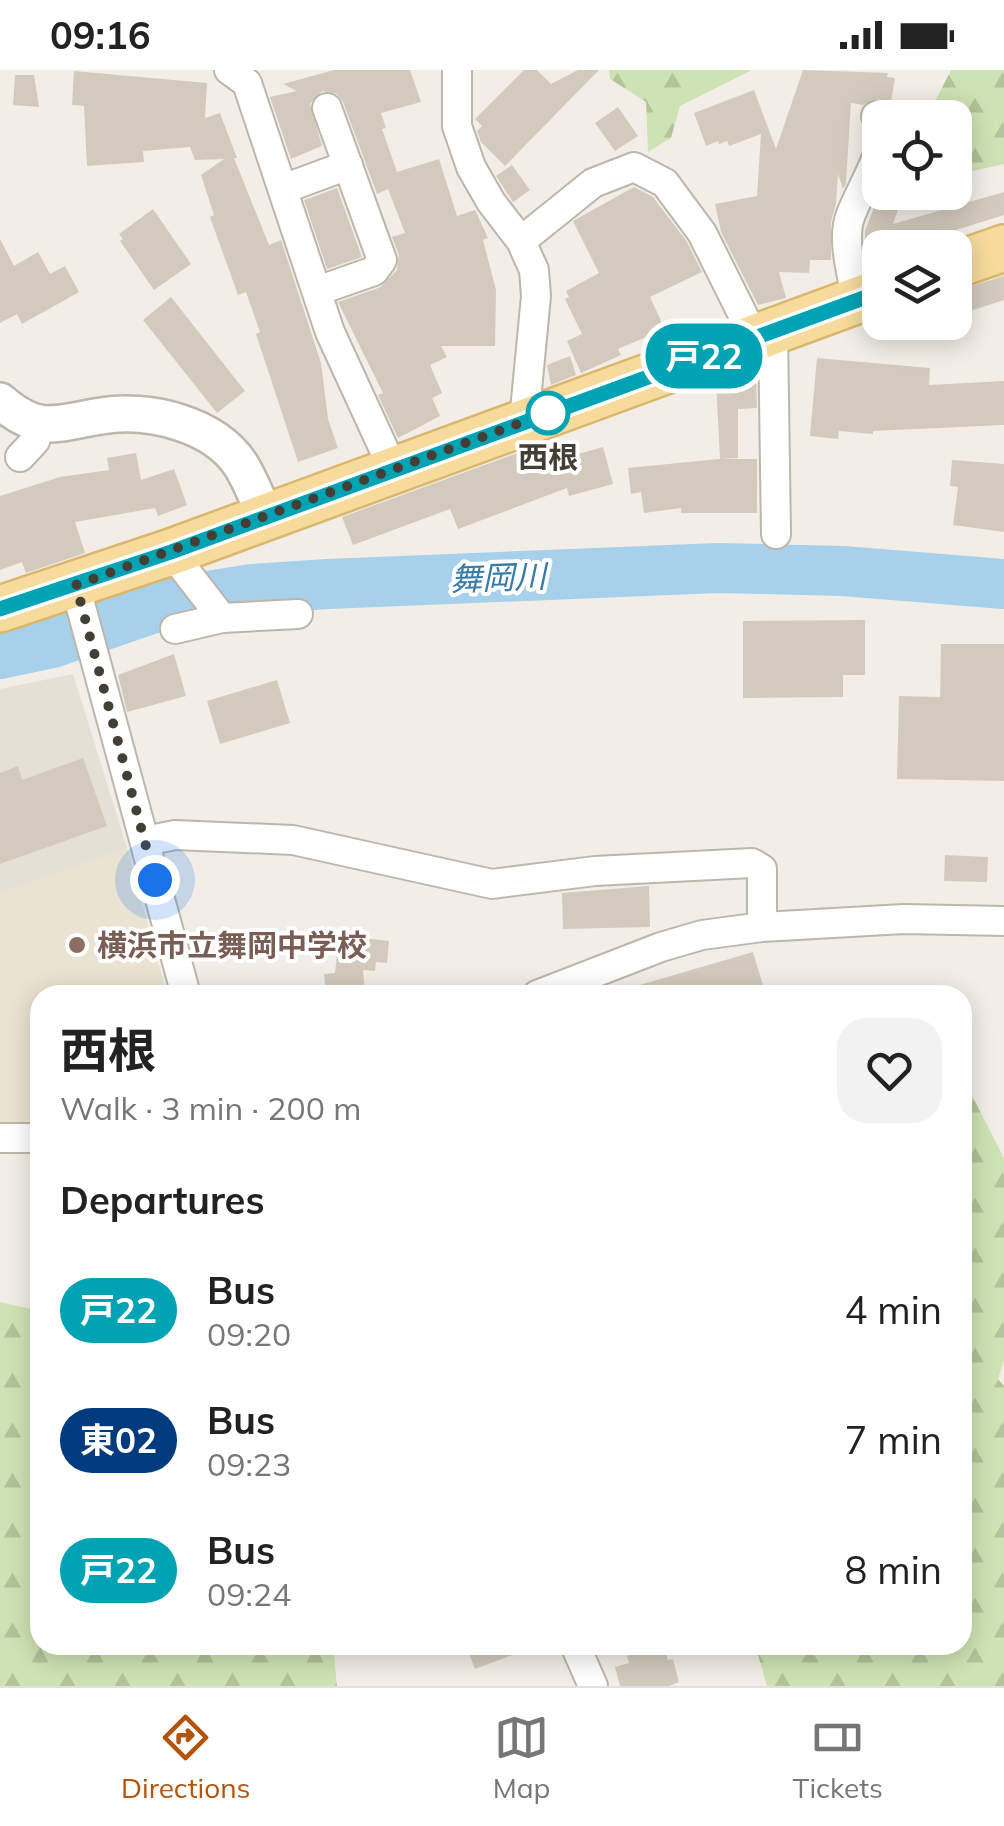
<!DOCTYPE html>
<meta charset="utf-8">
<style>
body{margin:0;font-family:Mulish,"Noto Sans JP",sans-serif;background:#f2f2f2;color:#222;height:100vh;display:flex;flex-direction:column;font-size:38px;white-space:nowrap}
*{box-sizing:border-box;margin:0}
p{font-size:32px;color:#767676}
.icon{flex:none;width:55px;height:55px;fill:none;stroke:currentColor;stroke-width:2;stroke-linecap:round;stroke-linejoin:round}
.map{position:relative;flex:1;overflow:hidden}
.side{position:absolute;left:30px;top:915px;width:942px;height:670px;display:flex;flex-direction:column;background:#fff;border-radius:30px;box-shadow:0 5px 25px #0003}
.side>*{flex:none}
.badge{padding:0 20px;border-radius:32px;font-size:35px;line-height:65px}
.controls{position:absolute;left:862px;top:30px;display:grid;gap:20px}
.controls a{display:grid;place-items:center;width:110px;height:110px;border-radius:20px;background:#fff;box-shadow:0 5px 25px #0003;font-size:50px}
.you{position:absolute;width:50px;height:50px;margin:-25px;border:8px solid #fff;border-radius:50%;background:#1a73e8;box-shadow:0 0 0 15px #1a73e833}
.map>.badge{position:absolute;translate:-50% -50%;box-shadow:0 0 0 5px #fff}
h2{padding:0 30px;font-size:38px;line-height:90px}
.round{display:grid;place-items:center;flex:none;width:105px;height:105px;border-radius:30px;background:#f2f2f2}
.headline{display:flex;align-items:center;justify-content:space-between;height:170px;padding:0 30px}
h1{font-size:48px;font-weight:700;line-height:75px}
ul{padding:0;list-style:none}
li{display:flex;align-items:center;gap:30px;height:130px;padding:0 30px}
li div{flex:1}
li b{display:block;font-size:38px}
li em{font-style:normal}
li .badge{min-width:110px;font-weight:700;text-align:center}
.status{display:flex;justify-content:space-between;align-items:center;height:70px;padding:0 50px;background:#fff;direction:ltr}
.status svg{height:28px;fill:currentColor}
.tab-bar{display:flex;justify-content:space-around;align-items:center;height:140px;border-top:2px solid #e0e0e0;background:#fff;font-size:28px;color:#767676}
.tab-bar a{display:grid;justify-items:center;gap:5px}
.tab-bar .active{color:#b45309}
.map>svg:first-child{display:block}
.residential{fill:#e5e0d5}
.education{fill:#eae3d2}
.grass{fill:#cee3b3}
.forest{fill:url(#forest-firs)}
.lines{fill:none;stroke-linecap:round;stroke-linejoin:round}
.river{stroke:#a7d0ea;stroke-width:50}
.building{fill:#d3cabd}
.minor-casing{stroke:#bdb6aa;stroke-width:32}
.tertiary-casing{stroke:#bdb6aa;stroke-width:40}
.primary-casing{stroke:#dab76d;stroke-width:50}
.minor{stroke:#fff;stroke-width:28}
.tertiary{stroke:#fff;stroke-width:35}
.primary{stroke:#f6db9c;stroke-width:45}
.line-casing{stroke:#fff;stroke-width:22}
.line{stroke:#00a3b4;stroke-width:15}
.walk{stroke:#443f36;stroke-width:10;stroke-dasharray:0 18}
.stop-dot{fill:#fff;stroke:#00a3b4;stroke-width:5}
.education-dot{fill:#8d6e63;stroke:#fff;stroke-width:4}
.labels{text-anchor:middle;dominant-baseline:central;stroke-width:8;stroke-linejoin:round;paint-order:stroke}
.stop-label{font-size:30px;font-weight:bold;fill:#443f36;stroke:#fff}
.education-label{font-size:30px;font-weight:bold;fill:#785e54;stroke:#fff;text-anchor:start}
.water-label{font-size:32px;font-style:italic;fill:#387ba8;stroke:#fff}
</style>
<div class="status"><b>09:16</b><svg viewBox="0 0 49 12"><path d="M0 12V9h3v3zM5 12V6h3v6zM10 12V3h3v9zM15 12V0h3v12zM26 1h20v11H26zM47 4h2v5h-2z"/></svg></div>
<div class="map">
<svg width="1004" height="1616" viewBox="0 0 1004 1616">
<defs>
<pattern id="forest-firs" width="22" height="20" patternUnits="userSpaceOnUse" patternTransform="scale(2.5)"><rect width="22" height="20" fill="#cee3b3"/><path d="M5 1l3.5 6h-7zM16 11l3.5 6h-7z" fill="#b2c49b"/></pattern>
</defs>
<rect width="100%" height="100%" fill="#f2eee7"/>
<path class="residential" d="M 73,604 L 127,778 L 0,824 L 0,619 Z"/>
<path class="education" d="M 127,778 L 167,925 L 40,925 L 40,1058 L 0,1059 L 0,824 Z"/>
<path class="grass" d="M 676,0 L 752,0 L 668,42 Z"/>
<g class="forest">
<path d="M 609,0 L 690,0 L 671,68 L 648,82 L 646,32 L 610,9 Z"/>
<path d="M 951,0 L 1004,0 L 1004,94 L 955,105 L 955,48 L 927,47 Z"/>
<path d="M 963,1008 L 1004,1088 L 1004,1290 L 998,1309 L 1004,1316 L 1004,1616 L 767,1616 L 755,1575 L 962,1575 Z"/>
<path d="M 0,1232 L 40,1241 L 40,1575 L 333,1575 L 337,1616 L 0,1616 Z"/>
</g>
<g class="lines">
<path class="river" d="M 0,584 L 52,573 L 171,532 L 252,519 L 328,514 L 718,498 L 843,501 L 1004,514"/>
</g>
<g class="building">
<path d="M 334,0 L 410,0 L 421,32 L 381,43 L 386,58 L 382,59 L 397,102 L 439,89 L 457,146 L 475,140 L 488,168 L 483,170 L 496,220 L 495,276 L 441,276 L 447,287 L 430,295 L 442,323 L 432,328 L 440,346 L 398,368 L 378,325 L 383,323 L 338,232 L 381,217 L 397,200 L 399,185 L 392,167 L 405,163 L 388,119 L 377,124 L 343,32 L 337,24 L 322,21 L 310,34 L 322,76 L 291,89 L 270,27 L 297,21 L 283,14 Z"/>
<path d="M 524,0 L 537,0 L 551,14 L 578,0 L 599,0 L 505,96 L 481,72 L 477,61 L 482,56 L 475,49 Z"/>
<path d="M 803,0 L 888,3 L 887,7 L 895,8 L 890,37 L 878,29 L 863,35 L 851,33 L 846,113 L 843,119 L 838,104 L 836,133 L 831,152 L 831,190 L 810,190 L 809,203 L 779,202 L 786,228 L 758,235 L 721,162 L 715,134 L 757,126 L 761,64 L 729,76 L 727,71 L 719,74 L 718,71 L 706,76 L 694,43 L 754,20 L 776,79 Z"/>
<path d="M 74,1 L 207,13 L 205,48 L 220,43 L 237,88 L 234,88 L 269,175 L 281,170 L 321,293 L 328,349 L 338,378 L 298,392 L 256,264 L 260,262 L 246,222 L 238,225 L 210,147 L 214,145 L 201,105 L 224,89 L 195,90 L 190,77 L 143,81 L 144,92 L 87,96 L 84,36 L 72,35 Z"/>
<path d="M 15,5 L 34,5 L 39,37 L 13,35 Z"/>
<path d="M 618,37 L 638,66 L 615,81 L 595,53 Z"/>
<path d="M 512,95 L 530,120 L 513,132 L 496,106 Z"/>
<path d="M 634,117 L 653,127 L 687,172 L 702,202 L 650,227 L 663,255 L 656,257 L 658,262 L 618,279 L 621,285 L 581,303 L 567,271 L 582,264 L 565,229 L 569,227 L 566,221 L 599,203 L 573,151 Z"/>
<path d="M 337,118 L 362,187 L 327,199 L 304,130 Z"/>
<path d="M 880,122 L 904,122 L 893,154 L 1004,122 L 1004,145 L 953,161 L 954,166 L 918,178 L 865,178 L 865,161 Z"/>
<path d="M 153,139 L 191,194 L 154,220 L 120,171 L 123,169 L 119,164 Z"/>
<path d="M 0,169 L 14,196 L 38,182 L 50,204 L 65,196 L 79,222 L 22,254 L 17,244 L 0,253 Z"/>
<path d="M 1004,206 L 1004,230 L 955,246 L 955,221 Z"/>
<path d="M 171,227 L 245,321 L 217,343 L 143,250 Z"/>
<path d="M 570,286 L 576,305 L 551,315 L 547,295 Z"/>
<path d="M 817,288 L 930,298 L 929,315 L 1004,311 L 1004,355 L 873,361 L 873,364 L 839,361 L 838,369 L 810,366 Z"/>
<path d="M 756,303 L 757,338 L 738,339 L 738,388 L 720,389 L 716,310 L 732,304 Z"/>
<path d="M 603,377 L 613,414 L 569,426 L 567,418 L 458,459 L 450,439 L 353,475 L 342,447 L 520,382 L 522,387 L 531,384 L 536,396 Z"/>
<path d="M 136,383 L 141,410 L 174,399 L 187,435 L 158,446 L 155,438 L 75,452 L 85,483 L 26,503 L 22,492 L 0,500 L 0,426 L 60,407 L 109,400 L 107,388 Z"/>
<path d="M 719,389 L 757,389 L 757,443 L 681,443 L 681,438 L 644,443 L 641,422 L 631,424 L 628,398 Z"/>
<path d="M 952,390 L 1004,394 L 1004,462 L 953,455 L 958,417 L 950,416 Z"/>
<path d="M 865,550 L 865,605 L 843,605 L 843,627 L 743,628 L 743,551 Z"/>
<path d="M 941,574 L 1004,574 L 1004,711 L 897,709 L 899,626 L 940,627 Z"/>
<path d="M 174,584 L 186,626 L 127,642 L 118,605 Z"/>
<path d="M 277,610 L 290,653 L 220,674 L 207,631 Z"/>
<path d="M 83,688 L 107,756 L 0,794 L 0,703 L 18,696 L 22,710 Z"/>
<path d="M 945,785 L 988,787 L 987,812 L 944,811 Z"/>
<path d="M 649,816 L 650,857 L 563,859 L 562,823 Z"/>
<path d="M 339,865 L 389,871 L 387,893 L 376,892 L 375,901 L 363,900 L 365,925 L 326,925 L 324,904 L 335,903 Z"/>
<path d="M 753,882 L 766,925 L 627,925 L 626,919 Z"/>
<path d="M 466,1575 L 533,1575 L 533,1577 L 475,1599 Z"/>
<path d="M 636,1575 L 663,1575 L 668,1590 L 673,1589 L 679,1612 L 669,1616 L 620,1616 L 615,1597 L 629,1593 L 627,1586 L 639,1582 Z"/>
</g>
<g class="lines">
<g class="minor-casing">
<g id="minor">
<path d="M 229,0 L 247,13 L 330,262 L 393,399"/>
<path d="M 457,0 L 457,56 L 471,97 L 491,132 L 521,171 L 534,200 L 536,226 L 524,351"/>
<path d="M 876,46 L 880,54"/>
<path d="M 283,119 L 348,95"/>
<path d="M 521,171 L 593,113 L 634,97 L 665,113 L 702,163 L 754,267"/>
<path d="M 317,221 L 374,201 L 382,190 L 327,38"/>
<path d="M 857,230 C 852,205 841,168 851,144 C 860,122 872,102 880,79"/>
<path d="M 773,260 L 776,464"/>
<path d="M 20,387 L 35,371 L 41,354"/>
<path d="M 171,482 L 222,548 L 298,544"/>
<path d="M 75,515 L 186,925"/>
<path d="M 175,559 L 222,548"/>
<path d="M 145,771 L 175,765 L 293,770 L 492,814 L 595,801 L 752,793 L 762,799 L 762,857"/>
<path d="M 537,925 L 661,877 L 702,865 L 762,857 L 904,849 L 1004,851"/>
<path d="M 0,1068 L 40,1068"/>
<path d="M 575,1575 L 593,1616"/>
</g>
</g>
<g class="tertiary-casing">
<path id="tertiary" d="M 0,331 C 39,365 56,353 101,346 C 148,338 216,354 242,397 C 251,412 258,430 265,446"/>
</g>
<g class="primary-casing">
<g id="primary">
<path d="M 955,195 L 1004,178"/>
<path d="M 0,539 L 171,482 L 880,222"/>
</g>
</g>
<use href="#minor" class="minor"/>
<use href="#tertiary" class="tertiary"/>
<use href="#primary" class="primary"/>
</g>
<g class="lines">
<g class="line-casing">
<path id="line" d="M 0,539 L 171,482 L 880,222"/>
</g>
<use href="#line" class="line"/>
<path class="walk" d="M 155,810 L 76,515 L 548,343"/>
</g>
<circle class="stop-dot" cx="548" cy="343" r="20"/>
<circle class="education-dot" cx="77" cy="875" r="10"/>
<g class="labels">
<g class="stop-label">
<text x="548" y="387">西根</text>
</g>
<g class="education-label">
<text x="97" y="875">横浜市立舞岡中学校</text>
</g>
<g class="water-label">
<text transform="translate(498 507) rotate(-2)">舞岡川</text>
</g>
</g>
</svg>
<div class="controls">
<a><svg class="icon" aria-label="locate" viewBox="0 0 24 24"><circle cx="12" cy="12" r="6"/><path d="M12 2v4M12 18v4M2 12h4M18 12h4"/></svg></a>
<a><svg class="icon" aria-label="layers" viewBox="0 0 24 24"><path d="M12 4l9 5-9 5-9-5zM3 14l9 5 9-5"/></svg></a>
</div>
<div class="you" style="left:155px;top:810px"></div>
<b class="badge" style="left:704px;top:286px;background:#00a3b4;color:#fff">戸22</b>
<section class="side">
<div class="headline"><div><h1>西根</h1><p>Walk · 3 min · 200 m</p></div><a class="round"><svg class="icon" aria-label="heart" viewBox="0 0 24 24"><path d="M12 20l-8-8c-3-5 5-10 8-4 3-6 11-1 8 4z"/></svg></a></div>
<h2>Departures</h2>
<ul>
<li><span class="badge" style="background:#00a3b4;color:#fff">戸22</span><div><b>Bus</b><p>09:20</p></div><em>4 min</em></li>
<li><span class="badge" style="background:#003b80;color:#fff">東02</span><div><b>Bus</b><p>09:23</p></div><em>7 min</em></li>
<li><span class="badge" style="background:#00a3b4;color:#fff">戸22</span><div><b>Bus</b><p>09:24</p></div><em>8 min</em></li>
</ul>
</section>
</div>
<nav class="tab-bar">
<a class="active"><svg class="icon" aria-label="directions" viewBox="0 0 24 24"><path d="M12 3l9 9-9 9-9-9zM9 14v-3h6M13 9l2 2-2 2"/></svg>Directions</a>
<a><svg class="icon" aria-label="map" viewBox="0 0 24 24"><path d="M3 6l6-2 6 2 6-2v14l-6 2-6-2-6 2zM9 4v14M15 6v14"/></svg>Map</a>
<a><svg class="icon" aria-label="tickets" viewBox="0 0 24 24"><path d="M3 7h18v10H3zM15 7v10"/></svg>Tickets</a>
</nav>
